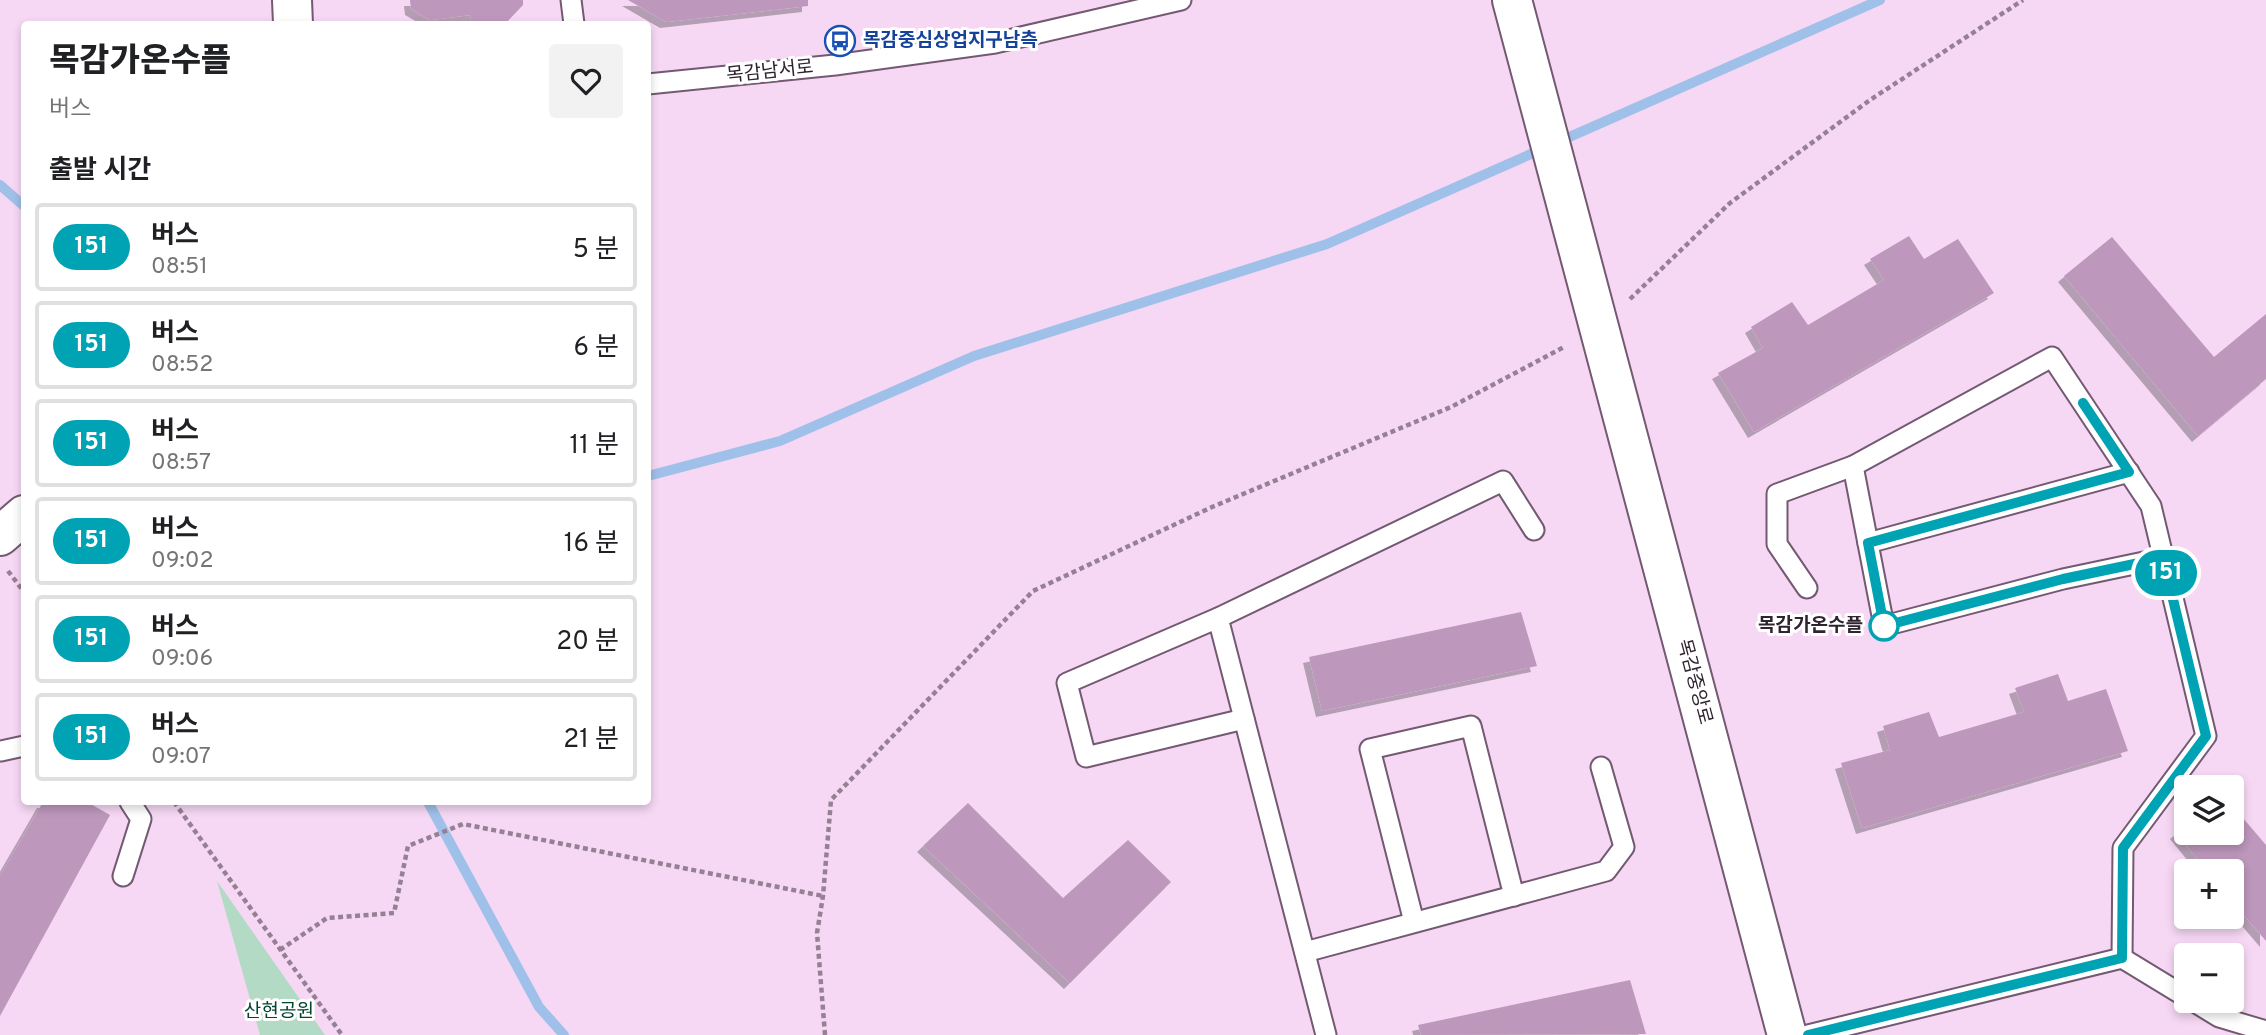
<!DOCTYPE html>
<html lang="ko">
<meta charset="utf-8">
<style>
body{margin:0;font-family:Overpass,"Noto Sans KR",sans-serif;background:#f2f2f2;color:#202124;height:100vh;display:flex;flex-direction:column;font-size:26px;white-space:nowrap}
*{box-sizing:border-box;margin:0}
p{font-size:23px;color:#757577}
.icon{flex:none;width:38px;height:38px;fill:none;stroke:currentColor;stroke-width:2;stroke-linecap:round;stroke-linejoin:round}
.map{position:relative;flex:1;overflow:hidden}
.panel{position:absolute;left:21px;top:21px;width:630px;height:784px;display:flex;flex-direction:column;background:#fff;border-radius:7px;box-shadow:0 4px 10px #0003}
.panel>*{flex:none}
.badge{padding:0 14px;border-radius:23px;font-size:24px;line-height:46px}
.controls{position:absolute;left:2174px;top:775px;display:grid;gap:14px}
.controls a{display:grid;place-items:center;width:70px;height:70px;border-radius:7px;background:#fff;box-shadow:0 4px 10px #0003;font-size:35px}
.map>.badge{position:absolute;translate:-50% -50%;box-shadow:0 0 0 4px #fff}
h2{padding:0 28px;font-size:26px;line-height:63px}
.round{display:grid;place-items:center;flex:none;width:74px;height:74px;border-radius:7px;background:#f2f2f2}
.headline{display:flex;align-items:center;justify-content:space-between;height:119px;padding:0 28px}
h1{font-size:33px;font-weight:800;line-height:52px}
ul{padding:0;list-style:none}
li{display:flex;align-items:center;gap:21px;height:88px;margin:0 14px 10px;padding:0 14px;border:4px solid #e0e0e0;border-radius:7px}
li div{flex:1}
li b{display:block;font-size:26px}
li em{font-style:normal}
li .badge{min-width:77px;font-weight:700;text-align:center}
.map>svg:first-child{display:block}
.green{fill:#b3dac5}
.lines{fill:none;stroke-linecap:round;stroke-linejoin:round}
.stream{stroke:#9fc0e9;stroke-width:10}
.building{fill:#bd97bc;filter:url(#shadow)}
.lane-casing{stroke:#735972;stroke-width:23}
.street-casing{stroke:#735972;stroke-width:42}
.path{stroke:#958094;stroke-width:4.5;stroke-dasharray:5 3.5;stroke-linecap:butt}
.lane{stroke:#fff;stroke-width:19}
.street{stroke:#fff;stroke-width:38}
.line-casing{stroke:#fff;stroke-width:16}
.line{stroke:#00a3b4;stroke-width:10}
.stop-dot{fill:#fff;stroke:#00a3b4;stroke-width:3.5}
.labels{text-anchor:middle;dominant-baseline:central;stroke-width:6;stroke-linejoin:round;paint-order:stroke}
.transit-label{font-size:19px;font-weight:bold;fill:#164399;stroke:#fff;text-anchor:start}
.street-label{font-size:19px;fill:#2e232e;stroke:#fff}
.stop-label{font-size:19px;font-weight:bold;fill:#2e232e;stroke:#fff;text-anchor:end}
.park-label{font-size:19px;fill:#00462d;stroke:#fff}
</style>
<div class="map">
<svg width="2266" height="1035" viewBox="0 0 2266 1035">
<defs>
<filter id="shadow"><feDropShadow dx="-6" dy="6" stdDeviation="0" flood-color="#0004"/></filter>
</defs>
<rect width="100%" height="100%" fill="#f6d8f4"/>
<path class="green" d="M 217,881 L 325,1035 L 260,1035 Z"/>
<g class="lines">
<g class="stream">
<path d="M 0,185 L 24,206"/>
<path d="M 648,476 L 780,441 L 974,356 L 1327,244 L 1880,0"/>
<path d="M 428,802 L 539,1007 L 564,1035"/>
</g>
</g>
<g class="building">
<path d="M 410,0 L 523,0 L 523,5 L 505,24 L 472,24 L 470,15 L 430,20 L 411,9 Z"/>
<path d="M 628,0 L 808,0 L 808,6 L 666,22 Z"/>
<path d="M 1909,236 L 1924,259 L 1958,239 L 1994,293 L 1754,432 L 1718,373 L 1763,348 L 1751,327 L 1792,302 L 1808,325 L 1884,280 L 1870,259 Z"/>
<path d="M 2112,237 L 2214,357 L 2266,314 L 2266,379 L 2198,436 L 2064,276 Z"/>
<path d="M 1521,612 L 1537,666 L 1322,711 L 1309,657 Z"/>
<path d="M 2058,674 L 2068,701 L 2106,689 L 2128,751 L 1862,828 L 1841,763 L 1890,750 L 1883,726 L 1929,712 L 1939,737 L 2024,712 L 2015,688 Z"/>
<path d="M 43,802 L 87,802 L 110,815 L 0,1016 L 0,876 Z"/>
<path d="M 968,803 L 1063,898 L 1128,840 L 1171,882 L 1070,983 L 923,846 Z"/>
<path d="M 2231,804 L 2266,845 L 2266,941 L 2231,900 L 2231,872 L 2208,872 L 2176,833 L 2186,825 L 2186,833 L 2231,833 Z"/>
<path d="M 1630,980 L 1646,1034 L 1421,1035 L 1418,1025 Z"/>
</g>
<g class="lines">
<g class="lane-casing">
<g id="lane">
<path d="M 571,0 L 574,24"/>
<path d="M 648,84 L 835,65 L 995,43 L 1181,0"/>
<path d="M 1853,466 L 1884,626 L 2063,579 L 2163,558"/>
<path d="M 1868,543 L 2129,472"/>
<path d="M 1807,588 L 1777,544 L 1777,494 L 1853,466 L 2052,357 L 2151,506 L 2206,736 L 2123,848 L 2122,958 L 1808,1035"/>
<path d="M 1218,618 L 1067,683 L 1086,757 L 1244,719"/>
<path d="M 1,751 L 24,746"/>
<path d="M 123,876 L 141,819 L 130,802"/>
<path d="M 1414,922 L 1370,749 L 1471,726 L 1514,896"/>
<path d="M 1305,952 L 1606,871 L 1624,847 L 1601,767"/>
<path d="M 2122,958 L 2186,997"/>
<path d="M 2193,1001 L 2219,1017 L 2266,1031"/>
<path d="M 1326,1035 L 1218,618 L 1503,481 L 1534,530"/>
</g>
</g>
<g class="street-casing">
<g id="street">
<path d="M 292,0 L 293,24"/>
<path d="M 1512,0 L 1787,1035"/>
<path d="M 0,536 L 24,515"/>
</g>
</g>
<g class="path">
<path d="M 1630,299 L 1730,203 L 1870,100 L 2023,0"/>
<path d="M 8,571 L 24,592"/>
<path d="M 174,802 L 342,1035"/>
<path d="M 280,950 L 327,918 L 394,913 L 408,846 L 463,824 L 823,896"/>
<path d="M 825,1035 L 817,933 L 823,896 L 831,800 L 1033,591 L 1212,507 L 1451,407 L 1564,347"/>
</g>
<use href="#lane" class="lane"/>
<use href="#street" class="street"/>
</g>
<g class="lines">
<g class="line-casing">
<path id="line" d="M 1808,1035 L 2122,958 L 2123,848 L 2206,736 L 2163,558 L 2063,579 L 1884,626 L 1868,543 L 2129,472 L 2083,403"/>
</g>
<use href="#line" class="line"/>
</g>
<defs>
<g id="bus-ring" transform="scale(1.575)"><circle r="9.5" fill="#fff" stroke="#1a4fb4" stroke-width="1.5"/><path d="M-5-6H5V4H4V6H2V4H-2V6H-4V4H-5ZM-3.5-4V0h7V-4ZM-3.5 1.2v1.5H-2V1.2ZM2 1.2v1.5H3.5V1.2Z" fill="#1a4fb4"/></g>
</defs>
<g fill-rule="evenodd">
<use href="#bus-ring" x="840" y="41"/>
</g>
<circle class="stop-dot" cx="1884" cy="626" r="14"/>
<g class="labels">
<g class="transit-label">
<text x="863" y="41">목감중심상업지구남측</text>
</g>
<g class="street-label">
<text transform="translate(770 72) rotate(-6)">목감남서로</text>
<text transform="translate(1694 682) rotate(75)">목감중앙로</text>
</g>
<g class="stop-label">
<text x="1863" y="626">목감가온수플</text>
</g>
<g class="park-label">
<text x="279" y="1012">산현공원</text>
</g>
</g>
</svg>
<div class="controls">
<a><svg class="icon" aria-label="layers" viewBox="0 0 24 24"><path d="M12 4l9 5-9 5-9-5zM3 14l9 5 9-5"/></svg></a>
<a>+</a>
<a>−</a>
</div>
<b class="badge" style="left:2166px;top:573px;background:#00a3b4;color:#fff">151</b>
<section class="panel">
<div class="headline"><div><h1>목감가온수플</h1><p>버스</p></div><a class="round"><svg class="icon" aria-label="heart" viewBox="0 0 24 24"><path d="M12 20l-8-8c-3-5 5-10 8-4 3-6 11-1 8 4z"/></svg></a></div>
<h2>출발 시간</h2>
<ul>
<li><span class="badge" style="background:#00a3b4;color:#fff">151</span><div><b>버스</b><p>08:51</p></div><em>5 분</em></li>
<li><span class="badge" style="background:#00a3b4;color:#fff">151</span><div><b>버스</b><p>08:52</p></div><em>6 분</em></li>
<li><span class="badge" style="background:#00a3b4;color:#fff">151</span><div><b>버스</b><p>08:57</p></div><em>11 분</em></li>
<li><span class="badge" style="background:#00a3b4;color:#fff">151</span><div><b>버스</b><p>09:02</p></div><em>16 분</em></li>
<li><span class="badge" style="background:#00a3b4;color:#fff">151</span><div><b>버스</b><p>09:06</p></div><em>20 분</em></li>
<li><span class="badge" style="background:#00a3b4;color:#fff">151</span><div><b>버스</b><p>09:07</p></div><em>21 분</em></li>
</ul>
</section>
</div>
